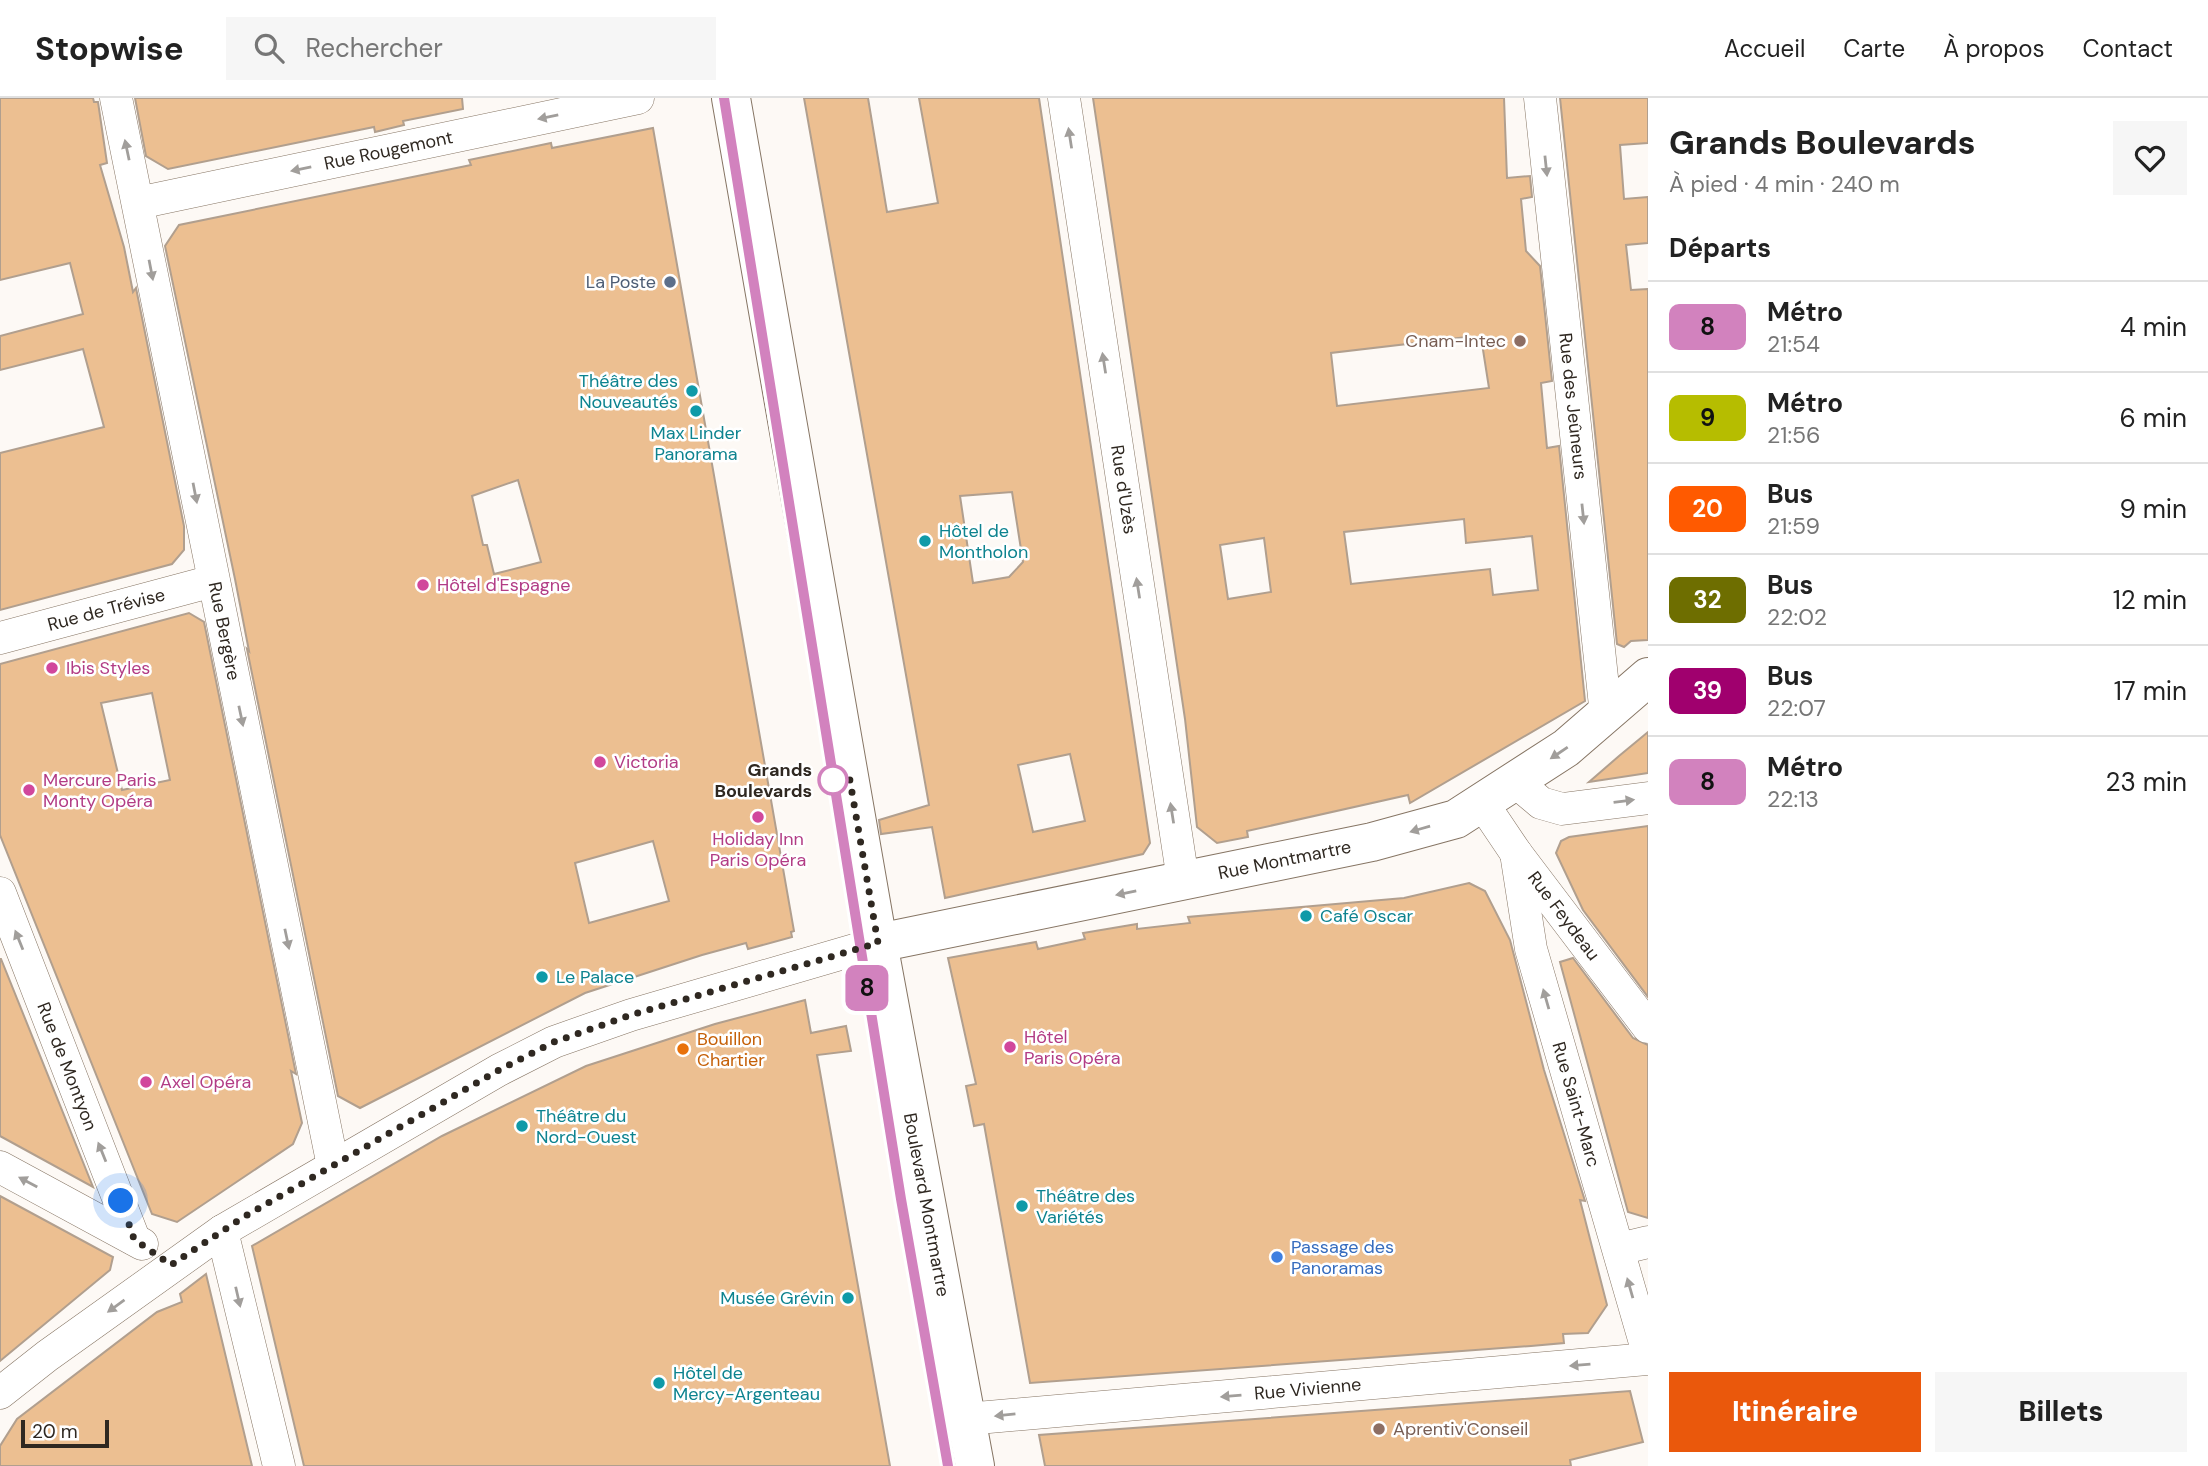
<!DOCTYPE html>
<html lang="fr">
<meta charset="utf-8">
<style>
body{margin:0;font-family:"DM Sans",sans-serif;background:#f6f6f6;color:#222;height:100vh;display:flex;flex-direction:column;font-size:26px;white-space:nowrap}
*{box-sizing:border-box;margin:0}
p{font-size:23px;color:#767676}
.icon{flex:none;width:38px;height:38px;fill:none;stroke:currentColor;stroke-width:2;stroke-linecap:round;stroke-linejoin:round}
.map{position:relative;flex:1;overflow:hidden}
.drawer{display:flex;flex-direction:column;background:#fff;width:560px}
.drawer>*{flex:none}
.badge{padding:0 14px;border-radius:10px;font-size:24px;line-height:46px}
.scale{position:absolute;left:21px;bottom:18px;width:88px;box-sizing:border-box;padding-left:7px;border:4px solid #2f2821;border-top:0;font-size:19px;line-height:24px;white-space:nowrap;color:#2f2821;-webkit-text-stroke:5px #fff;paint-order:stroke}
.you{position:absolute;width:35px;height:35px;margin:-18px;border:5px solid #fff;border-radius:50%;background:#1a73e8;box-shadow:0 0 0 10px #1a73e833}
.map>.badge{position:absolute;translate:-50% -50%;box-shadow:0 0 0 4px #fff}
h2{padding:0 21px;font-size:26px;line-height:63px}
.round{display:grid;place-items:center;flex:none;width:74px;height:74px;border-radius:0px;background:#f6f6f6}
.summary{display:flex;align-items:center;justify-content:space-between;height:119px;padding:0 21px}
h1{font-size:33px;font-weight:800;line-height:52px}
.button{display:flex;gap:14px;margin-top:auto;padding:14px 21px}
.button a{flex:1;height:80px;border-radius:0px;background:#ea580c;color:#fff;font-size:28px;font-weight:800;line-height:80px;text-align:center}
.button a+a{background:#f6f6f6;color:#222}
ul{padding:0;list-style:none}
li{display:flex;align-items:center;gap:21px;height:91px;padding:0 21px;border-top:2px solid #e0e0e0}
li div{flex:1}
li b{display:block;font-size:26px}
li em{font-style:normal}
li .badge{min-width:77px;font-weight:700;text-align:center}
header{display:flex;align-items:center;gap:42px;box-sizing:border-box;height:98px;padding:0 35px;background:#fff;border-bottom:2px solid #e0e0e0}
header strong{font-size:33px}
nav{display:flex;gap:38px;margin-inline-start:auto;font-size:24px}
.search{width:490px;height:63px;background:#f6f6f6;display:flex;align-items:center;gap:18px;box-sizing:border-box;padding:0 24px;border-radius:0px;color:#767676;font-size:26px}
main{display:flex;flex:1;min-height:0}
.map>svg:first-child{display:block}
.building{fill:#ecbf91;stroke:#b19f8e;stroke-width:2;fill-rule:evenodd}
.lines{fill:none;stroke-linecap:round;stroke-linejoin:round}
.minor-casing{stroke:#867564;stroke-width:33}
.major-casing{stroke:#867564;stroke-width:40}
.minor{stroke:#fff;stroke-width:32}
.major{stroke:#fff;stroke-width:38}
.oneway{fill:#a19e9b}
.line-casing{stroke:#fff;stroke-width:16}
.line{stroke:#d282be;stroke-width:10}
.walk{stroke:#2f2821;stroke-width:7;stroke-dasharray:0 12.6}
.service-dot{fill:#5c6f8a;stroke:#fff;stroke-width:2.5}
.education-dot{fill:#8d6e63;stroke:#fff;stroke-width:2.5}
.culture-dot{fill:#0f9aa8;stroke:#fff;stroke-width:2.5}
.hotel-dot{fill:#d1479c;stroke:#fff;stroke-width:2.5}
.stop-dot{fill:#fff;stroke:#d282be;stroke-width:3.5}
.food-dot{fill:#e8710a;stroke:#fff;stroke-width:2.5}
.shop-dot{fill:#3f7fe0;stroke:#fff;stroke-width:2.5}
.labels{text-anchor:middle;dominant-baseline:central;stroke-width:5;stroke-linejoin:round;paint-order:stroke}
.street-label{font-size:18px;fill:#2f2821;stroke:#fff}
.service-label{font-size:18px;fill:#4e5e75;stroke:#fff;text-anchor:end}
.education-label{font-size:18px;fill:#785e54;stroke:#fff;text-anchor:end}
.culture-label{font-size:18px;fill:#0d838f;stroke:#fff;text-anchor:start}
.hotel-label{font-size:18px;fill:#b23c85;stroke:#fff;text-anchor:start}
.stop-label{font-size:18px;font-weight:bold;fill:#2f2821;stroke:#fff;text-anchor:end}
.food-label{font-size:18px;fill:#c56008;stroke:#fff;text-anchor:start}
.shop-label{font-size:18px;fill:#366cbe;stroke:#fff;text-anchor:start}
</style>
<header>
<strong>Stopwise</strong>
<div class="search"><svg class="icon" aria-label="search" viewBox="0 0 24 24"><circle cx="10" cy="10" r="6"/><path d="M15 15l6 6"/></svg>Rechercher</div>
<nav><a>Accueil</a><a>Carte</a><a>À propos</a><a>Contact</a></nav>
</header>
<main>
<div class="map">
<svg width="1648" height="1368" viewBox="0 0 1648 1368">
<rect width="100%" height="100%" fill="#fdf9f5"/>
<g class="building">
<path d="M 0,0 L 93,0 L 94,4 L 98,4 L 107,65 L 100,67 L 124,149 L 133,194 L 136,190 L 184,428 L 184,452 L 172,466 L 0,512 L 0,355 L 104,329 L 83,251 L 0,272 L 0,238 L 83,216 L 70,165 L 0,182 Z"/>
<path d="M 135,0 L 462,0 L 463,11 L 403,23 L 404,27 L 375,34 L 374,29 L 168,71 L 146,58 Z"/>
<path d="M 804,0 L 868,0 L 887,114 L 938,105 L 919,0 L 1039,0 L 1150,745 L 1143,756 L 945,800 L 932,729 L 881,736 L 879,722 L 929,707 ZM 1012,394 L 1023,464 L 1009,479 L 973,485 L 960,398 ZM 1070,656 L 1085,723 L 1033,734 L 1018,667 Z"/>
<path d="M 1093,0 L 1504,0 L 1507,80 L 1530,78 L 1532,99 L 1521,101 L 1526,153 L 1540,168 L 1552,283 L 1541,285 L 1547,350 L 1559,348 L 1585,603 L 1410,705 L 1408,697 L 1247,733 L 1248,739 L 1217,745 L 1197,729 L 1185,621 ZM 1467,239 L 1481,239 L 1489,290 L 1337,308 L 1331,255 ZM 1464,421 L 1466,445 L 1532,438 L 1538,492 L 1493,497 L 1490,471 L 1351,486 L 1344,434 ZM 1264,440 L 1271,494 L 1228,501 L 1220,447 Z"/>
<path d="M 1560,0 L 1648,0 L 1648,45 L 1620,47 L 1624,101 L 1648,99 L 1648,145 L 1626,147 L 1631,192 L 1648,191 L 1648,542 L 1631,543 L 1624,549 L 1617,546 Z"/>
<path d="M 653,30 L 794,833 L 791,834 L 792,839 L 748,851 L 746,845 L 702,857 L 585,895 L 360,1010 L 338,998 L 247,551 L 249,553 L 235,481 L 165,148 L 179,127 L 471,67 L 469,62 L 551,45 L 552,50 ZM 518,382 L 541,464 L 494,476 L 487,447 L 483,447 L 472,398 ZM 653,743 L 669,803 L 589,825 L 575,765 Z"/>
<path d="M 189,515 L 204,524 L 296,976 L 291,973 L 302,1025 L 293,1046 L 177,1124 L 152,1116 L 0,737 L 0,566 ZM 152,595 L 170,682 L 122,692 L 101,605 Z"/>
<path d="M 1648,634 L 1648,675 L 1589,684 L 1619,658 Z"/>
<path d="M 1648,728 L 1648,899 L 1583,812 L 1556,755 L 1561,743 L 1569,739 Z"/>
<path d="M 1469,785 L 1485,793 L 1510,842 L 1544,972 L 1585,1103 L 1580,1102 L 1607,1207 L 1588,1235 L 1563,1236 L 1564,1245 L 1531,1248 L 1030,1285 L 984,1026 L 974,1028 L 966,988 L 976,986 L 948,860 L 1036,844 L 1038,851 L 1085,841 L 1083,835 L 1137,826 L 1137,831 L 1190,825 L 1188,819 L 1404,800 Z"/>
<path d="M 1573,860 L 1633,940 L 1648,947 L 1648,1120 L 1628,1114 L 1560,864 Z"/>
<path d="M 0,861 L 1,861 L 93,1089 L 0,1038 Z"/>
<path d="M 805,902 L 811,935 L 846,928 L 851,953 L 817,957 L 890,1368 L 304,1368 L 252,1148 L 442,1038 L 586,968 L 715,926 Z"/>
<path d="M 0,1098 L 113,1159 L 110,1172 L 0,1263 Z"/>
<path d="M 206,1176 L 252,1368 L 0,1368 L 0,1348 L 17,1321 L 157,1214 L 182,1204 L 180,1196 Z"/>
<path d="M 1630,1293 L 1643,1344 L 1570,1362 L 1571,1368 L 1045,1368 L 1039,1337 Z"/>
</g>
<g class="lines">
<g class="minor-casing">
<g id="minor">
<path id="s1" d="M 116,0 L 333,1068"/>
<path id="s2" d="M 1064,0 L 1183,782"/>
<path id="s3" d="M 1540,0 L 1606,617"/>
<path id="s4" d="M 138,105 L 638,0"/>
<path id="s5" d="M 0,540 L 213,483"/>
<path d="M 1516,684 L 1541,705 L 1562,711 L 1648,700"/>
<path id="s6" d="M 1483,706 L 1516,755 L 1648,929"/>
<path id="s7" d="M 1516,755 L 1531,851 L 1648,1255"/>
<path id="s8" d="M 0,795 L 134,1141"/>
<path d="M 0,1069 L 142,1146"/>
<path d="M 222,1133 L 279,1368"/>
<path d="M 1619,1151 L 1648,1144"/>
<path d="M 0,1295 L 47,1258 L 222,1133 L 499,972 L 554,944 L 631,917 L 878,845"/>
<path id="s9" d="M 966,1321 L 1648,1261"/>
</g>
</g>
<g class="major-casing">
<g id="major">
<path id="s10" d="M 731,0 L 878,845 L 975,1368"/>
<path id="s11" d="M 878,845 L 1372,744 L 1456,721 L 1566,650 L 1648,579"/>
</g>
</g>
<use href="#minor" class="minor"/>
<use href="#major" class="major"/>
</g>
<defs><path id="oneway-solid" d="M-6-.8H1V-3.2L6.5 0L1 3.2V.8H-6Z" transform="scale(1.75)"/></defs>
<g class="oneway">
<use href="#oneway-solid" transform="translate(548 19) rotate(168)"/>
<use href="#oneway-solid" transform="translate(1070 40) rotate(-99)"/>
<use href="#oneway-solid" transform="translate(127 52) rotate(-102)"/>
<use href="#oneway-solid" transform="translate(1546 68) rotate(84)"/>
<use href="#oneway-solid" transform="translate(301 71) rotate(168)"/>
<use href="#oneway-solid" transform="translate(151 172) rotate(79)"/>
<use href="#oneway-solid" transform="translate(1104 265) rotate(-99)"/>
<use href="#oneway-solid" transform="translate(195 395) rotate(79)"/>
<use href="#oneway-solid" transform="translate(1583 416) rotate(84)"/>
<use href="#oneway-solid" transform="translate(1138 490) rotate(-99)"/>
<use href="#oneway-solid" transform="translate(241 618) rotate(78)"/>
<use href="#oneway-solid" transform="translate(1559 655) rotate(146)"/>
<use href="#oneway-solid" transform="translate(1624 703) rotate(-7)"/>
<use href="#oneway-solid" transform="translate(1172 715) rotate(-99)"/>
<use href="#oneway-solid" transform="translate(1420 731) rotate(164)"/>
<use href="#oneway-solid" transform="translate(1126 795) rotate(168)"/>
<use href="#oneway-solid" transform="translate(287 841) rotate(78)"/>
<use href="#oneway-solid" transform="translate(19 842) rotate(-112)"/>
<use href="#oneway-solid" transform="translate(1546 901) rotate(-106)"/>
<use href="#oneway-solid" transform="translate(102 1054) rotate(-112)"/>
<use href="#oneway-solid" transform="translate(28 1084) rotate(-152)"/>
<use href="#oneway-solid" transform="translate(1630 1190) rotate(-106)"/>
<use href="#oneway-solid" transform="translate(238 1199) rotate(77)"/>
<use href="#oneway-solid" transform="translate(116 1208) rotate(144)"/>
<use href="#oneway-solid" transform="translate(1580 1267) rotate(175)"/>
<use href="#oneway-solid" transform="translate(1231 1298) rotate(175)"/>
<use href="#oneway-solid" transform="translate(1005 1317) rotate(174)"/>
</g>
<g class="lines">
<g class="line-casing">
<path id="line" d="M 724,0 L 901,1101 L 948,1368"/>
</g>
<use href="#line" class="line"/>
<path class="walk" d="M 121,1103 L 134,1141 L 171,1167 L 242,1120 L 499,972 L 554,944 L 631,917 L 878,845 L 849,677 L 833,682"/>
</g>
<circle class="service-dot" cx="670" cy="184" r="7"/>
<g class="education-dot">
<circle cx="1520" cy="243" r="7"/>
<circle cx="1379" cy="1331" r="7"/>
</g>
<g class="culture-dot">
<circle cx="692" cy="293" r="7"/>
<circle cx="696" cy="313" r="7"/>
<circle cx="925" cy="443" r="7"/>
<circle cx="1306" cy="818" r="7"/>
<circle cx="542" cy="879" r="7"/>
<circle cx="522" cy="1028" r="7"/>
<circle cx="1022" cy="1108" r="7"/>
<circle cx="848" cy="1200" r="7"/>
<circle cx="659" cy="1285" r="7"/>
</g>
<g class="hotel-dot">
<circle cx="423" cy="487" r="7"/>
<circle cx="52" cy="570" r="7"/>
<circle cx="600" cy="664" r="7"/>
<circle cx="29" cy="692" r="7"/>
<circle cx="758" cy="719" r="7"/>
<circle cx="1010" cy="949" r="7"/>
<circle cx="146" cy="984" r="7"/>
</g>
<circle class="stop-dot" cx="833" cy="682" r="14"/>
<circle class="food-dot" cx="683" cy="951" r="7"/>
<circle class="shop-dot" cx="1277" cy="1159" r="7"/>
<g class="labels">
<g class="street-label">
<text stroke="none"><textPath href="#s4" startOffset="256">Rue Rougemont</textPath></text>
<text stroke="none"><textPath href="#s3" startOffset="310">Rue des Jeûneurs</textPath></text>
<text stroke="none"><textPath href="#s2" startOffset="396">Rue d'Uzès</textPath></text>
<text stroke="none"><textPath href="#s5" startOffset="110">Rue de Trévise</textPath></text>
<text stroke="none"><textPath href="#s1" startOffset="544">Rue Bergère</textPath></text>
<text stroke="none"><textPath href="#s11" startOffset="415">Rue Montmartre</textPath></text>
<text stroke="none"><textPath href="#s6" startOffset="138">Rue Feydeau</textPath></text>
<text stroke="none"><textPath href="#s8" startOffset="186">Rue de Montyon</textPath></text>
<text stroke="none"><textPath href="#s7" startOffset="259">Rue Saint-Marc</textPath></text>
<text stroke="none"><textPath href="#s10" startOffset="1124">Boulevard Montmartre</textPath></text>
<text stroke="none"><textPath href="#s9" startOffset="343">Rue Vivienne</textPath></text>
</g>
<g class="service-label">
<text x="656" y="184">La Poste</text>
</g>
<g class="education-label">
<text x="1506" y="243">Cnam-Intec</text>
<text x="1393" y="1331" text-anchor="start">Aprentiv'Conseil</text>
</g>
<g class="culture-label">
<text x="678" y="283" text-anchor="end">Théâtre des<tspan x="678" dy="21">Nouveautés</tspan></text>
<text x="696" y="335" text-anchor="middle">Max Linder<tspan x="696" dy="21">Panorama</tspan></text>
<text x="939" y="433">Hôtel de<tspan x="939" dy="21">Montholon</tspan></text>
<text x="1320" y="818">Café Oscar</text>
<text x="556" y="879">Le Palace</text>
<text x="536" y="1018">Théâtre du<tspan x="536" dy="21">Nord-Ouest</tspan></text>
<text x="1036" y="1098">Théâtre des<tspan x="1036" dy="21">Variétés</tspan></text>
<text x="834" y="1200" text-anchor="end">Musée Grévin</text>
<text x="673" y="1275">Hôtel de<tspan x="673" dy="21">Mercy-Argenteau</tspan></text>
</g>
<g class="hotel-label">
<text x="437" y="487">Hôtel d'Espagne</text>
<text x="66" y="570">Ibis Styles</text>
<text x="614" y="664">Victoria</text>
<text x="43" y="682">Mercure Paris<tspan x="43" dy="21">Monty Opéra</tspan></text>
<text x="758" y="741" text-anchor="middle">Holiday Inn<tspan x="758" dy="21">Paris Opéra</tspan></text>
<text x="1024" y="939">Hôtel<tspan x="1024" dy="21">Paris Opéra</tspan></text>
<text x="160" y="984">Axel Opéra</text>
</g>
<g class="stop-label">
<text x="812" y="672">Grands<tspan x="812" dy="21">Boulevards</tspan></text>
</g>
<g class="food-label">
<text x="697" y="941">Bouillon<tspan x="697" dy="21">Chartier</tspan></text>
</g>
<g class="shop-label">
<text x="1291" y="1149">Passage des<tspan x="1291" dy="21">Panoramas</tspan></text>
</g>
</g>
</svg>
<div class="scale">20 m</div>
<div class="you" style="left:121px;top:1103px"></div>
<b class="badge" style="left:867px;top:890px;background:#d282be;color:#111">8</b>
</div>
<section class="drawer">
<div class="summary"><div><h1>Grands Boulevards</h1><p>À pied · 4 min · 240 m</p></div><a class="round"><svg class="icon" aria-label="heart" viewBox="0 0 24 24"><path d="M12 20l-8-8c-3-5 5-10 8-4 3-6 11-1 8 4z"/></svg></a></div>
<h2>Départs</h2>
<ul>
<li><span class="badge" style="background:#d282be;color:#111">8</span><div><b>Métro</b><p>21:54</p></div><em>4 min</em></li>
<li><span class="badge" style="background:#b6bd00;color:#111">9</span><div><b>Métro</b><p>21:56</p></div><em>6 min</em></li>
<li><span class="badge" style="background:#ff5a00;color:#fff">20</span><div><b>Bus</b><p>21:59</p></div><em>9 min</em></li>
<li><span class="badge" style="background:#6e6e00;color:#fff">32</span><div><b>Bus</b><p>22:02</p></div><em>12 min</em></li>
<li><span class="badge" style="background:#a0006e;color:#fff">39</span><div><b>Bus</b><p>22:07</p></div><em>17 min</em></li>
<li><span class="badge" style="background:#d282be;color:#111">8</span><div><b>Métro</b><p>22:13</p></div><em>23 min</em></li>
</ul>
<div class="button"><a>Itinéraire</a><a>Billets</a></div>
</section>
</main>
